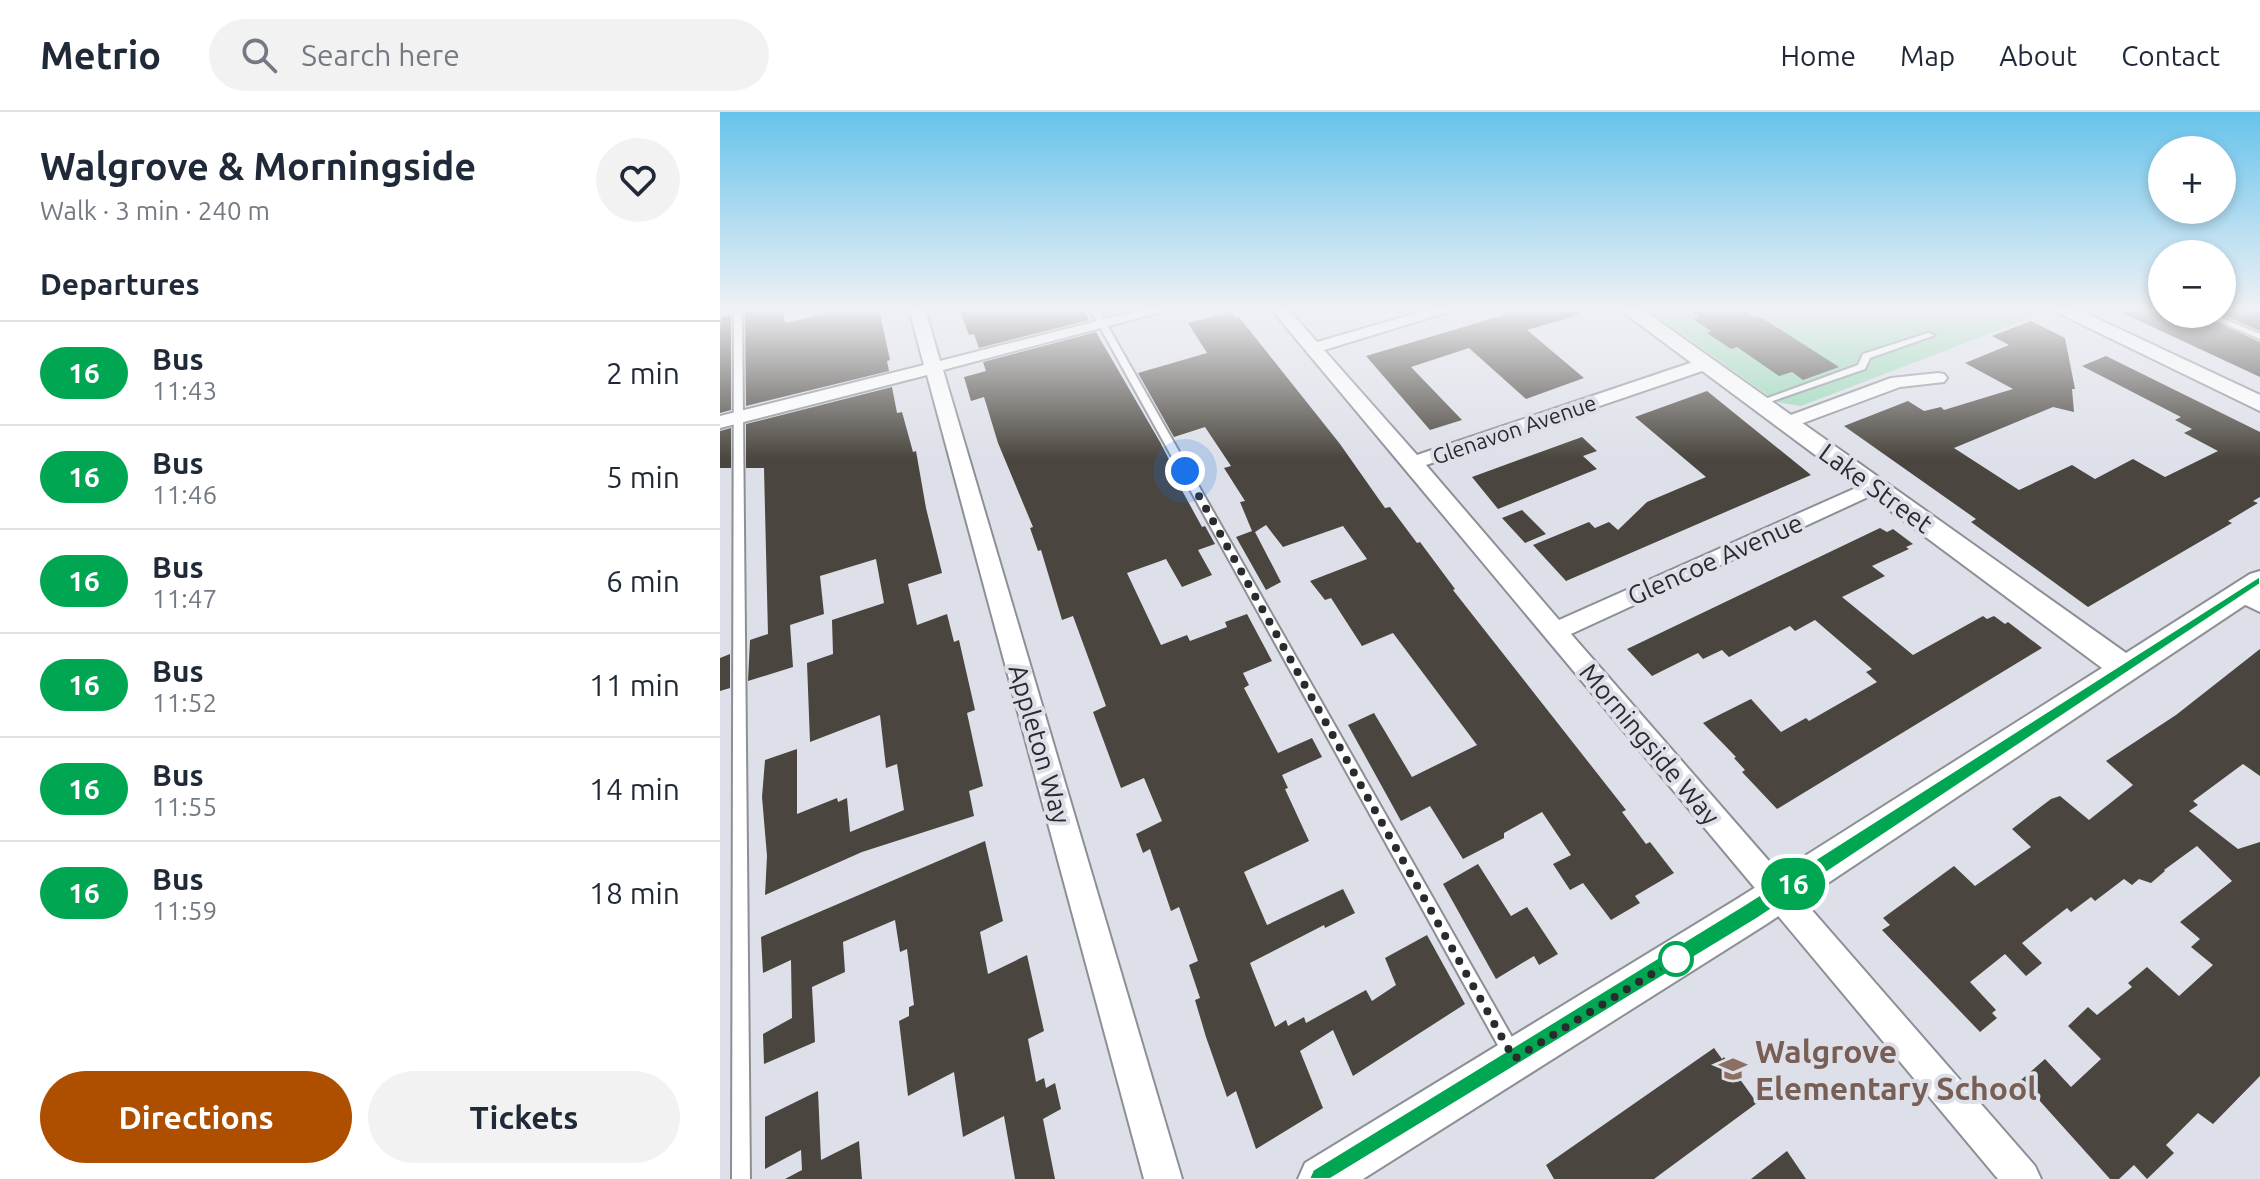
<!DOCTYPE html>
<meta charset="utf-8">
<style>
body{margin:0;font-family:Ubuntu,sans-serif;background:#f2f2f3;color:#1f2937;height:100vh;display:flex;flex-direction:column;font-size:30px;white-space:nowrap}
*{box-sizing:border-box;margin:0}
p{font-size:26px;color:#747a83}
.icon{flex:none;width:44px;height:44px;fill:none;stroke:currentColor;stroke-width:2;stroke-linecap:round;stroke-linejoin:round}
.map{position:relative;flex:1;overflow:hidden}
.drawer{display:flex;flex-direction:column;background:#fff;width:720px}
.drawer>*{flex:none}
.badge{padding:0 16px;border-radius:26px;font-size:28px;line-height:52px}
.buttons{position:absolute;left:1428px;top:24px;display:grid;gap:16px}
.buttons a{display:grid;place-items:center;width:88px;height:88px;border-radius:50%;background:#fff;box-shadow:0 4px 12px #0003;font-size:40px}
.you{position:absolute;width:40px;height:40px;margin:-20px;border:6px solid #fff;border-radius:50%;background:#1a73e8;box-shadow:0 0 0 12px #1a73e833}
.map>.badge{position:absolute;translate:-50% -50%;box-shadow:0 0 0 4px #fff}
h2{padding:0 40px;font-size:30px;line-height:72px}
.round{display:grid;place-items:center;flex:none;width:84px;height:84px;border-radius:42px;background:#f2f2f3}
.summary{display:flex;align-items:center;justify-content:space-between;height:136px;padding:0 40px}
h1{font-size:38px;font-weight:600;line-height:60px}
.button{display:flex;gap:16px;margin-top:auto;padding:16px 40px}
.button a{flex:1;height:92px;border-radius:48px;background:#ae4f00;color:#fff;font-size:32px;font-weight:600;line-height:92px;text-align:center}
.button a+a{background:#f2f2f3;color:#1f2937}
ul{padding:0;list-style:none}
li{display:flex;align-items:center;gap:24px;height:104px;padding:0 40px;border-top:2px solid #e0e1e3}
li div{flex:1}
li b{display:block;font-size:30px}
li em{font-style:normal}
li .badge{min-width:88px;font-weight:700;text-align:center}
header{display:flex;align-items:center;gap:48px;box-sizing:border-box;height:112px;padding:0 40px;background:#fff;border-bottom:2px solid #e0e1e3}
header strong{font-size:38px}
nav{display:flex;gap:44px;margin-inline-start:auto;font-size:28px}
.search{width:560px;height:72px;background:#f2f2f3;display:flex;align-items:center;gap:20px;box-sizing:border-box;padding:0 28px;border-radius:44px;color:#747a83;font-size:30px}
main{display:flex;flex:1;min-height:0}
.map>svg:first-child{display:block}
.green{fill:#94d7b2}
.building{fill:#4a453e}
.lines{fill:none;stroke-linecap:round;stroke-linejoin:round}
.service-casing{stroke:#8d8f97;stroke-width:4}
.minor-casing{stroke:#8d8f97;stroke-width:4}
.tertiary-casing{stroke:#8d8f97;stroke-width:4}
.service{fill:#fff;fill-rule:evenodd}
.minor{fill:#fff;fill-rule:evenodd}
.tertiary{fill:#fff;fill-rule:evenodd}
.line{fill:#00a651;stroke:#fff;stroke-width:2}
.walk{stroke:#2a2b2e;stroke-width:8;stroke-dasharray:0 14.4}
.stop-dot{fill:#fff;stroke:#00a651;stroke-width:4}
.labels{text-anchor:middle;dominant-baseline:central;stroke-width:8;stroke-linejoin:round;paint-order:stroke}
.far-street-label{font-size:22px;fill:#2a2b2e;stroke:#dee0e9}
.street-label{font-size:26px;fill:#2a2b2e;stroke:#dee0e9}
.near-education-label{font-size:32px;font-weight:bold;fill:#785e54;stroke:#dee0e9;text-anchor:start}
</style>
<header>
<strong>Metrio</strong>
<div class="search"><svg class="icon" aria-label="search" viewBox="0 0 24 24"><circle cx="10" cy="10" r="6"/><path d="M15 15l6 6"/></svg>Search here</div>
<nav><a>Home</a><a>Map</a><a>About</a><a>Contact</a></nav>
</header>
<main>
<section class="drawer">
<div class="summary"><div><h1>Walgrove &amp; Morningside</h1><p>Walk · 3 min · 240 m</p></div><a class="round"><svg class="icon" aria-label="heart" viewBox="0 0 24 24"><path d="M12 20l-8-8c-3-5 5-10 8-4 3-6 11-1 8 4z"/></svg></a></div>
<h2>Departures</h2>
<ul>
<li><span class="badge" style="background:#00a651;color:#fff">16</span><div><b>Bus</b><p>11:43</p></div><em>2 min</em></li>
<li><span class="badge" style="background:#00a651;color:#fff">16</span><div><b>Bus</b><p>11:46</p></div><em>5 min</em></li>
<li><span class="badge" style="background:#00a651;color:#fff">16</span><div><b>Bus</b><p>11:47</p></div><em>6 min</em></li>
<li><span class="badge" style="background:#00a651;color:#fff">16</span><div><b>Bus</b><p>11:52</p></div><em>11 min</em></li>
<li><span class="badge" style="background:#00a651;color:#fff">16</span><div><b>Bus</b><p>11:55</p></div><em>14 min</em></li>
<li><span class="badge" style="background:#00a651;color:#fff">16</span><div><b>Bus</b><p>11:59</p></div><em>18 min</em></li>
</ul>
<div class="button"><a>Directions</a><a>Tickets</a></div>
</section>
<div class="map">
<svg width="1540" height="1067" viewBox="0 0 1540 1067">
<rect width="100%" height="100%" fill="#dee0e9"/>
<path class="green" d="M 927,197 L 1306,197 L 1318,203 L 1081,294 L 1057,290 Z"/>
<g class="building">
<path d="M 34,197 L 63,197 L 65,211 L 109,201 L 108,197 L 159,197 L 170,248 L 167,249 L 169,259 L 26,294 L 25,199 Z"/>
<path d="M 239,197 L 363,197 L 369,208 L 259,236 L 254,222 L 249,223 Z"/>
<path d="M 804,197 L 858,197 L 859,203 L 807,218 L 864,266 L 806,287 L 749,236 L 691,255 L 742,308 L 710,318 L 646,244 Z"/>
<path d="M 968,197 L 1021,197 L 1034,206 L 1039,204 L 1119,255 L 1083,268 L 1072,260 L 1059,264 L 1017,235 L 1011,237 L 987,221 L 991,219 L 973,207 L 979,205 Z"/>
<path d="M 1394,197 L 1442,197 L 1442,202 L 1479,202 L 1540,230 L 1540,265 Z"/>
<path d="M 1502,197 L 1540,197 L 1540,219 L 1501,202 Z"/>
<path d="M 511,200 L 516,206 L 519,205 L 620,332 L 665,396 L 670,395 L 697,431 L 700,430 L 735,477 L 733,478 L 906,698 L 902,700 L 926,732 L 930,730 L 954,761 L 915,784 L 920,791 L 891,808 L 863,771 L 850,778 L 833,752 L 851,743 L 822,700 L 784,721 L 784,726 L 743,747 L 710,694 L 681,709 L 628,613 L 654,601 L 692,665 L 757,633 L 673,521 L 642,534 L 611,486 L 605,488 L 590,469 L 647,447 L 623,414 L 563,435 L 546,413 L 535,420 L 561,470 L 546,478 L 516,425 L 532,419 L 520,390 L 525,389 L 504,356 L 511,354 L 485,315 L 454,325 L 418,261 L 487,241 L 468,211 Z"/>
<path d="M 11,202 L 11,298 L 0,301 L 0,214 L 1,205 Z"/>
<path d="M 1311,209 L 1345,226 L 1355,277 L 1352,277 L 1354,300 L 1333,295 L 1234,336 L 1299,378 L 1352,353 L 1375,367 L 1413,347 L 1445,365 L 1498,339 L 1464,321 L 1472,317 L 1455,308 L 1461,305 L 1362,254 L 1386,244 L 1540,320 L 1540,385 L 1533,389 L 1538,391 L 1508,409 L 1512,411 L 1368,495 L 1251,410 L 1256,407 L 1124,314 L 1188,289 L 1204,299 L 1221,295 L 1224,298 L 1293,277 L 1245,251 L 1289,233 L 1272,224 Z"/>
<path d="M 376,220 L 440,330 L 456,361 L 453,362 L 482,415 L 485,414 L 495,432 L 478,438 L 492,463 L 462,475 L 446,447 L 407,461 L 441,533 L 467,523 L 470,529 L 507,515 L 505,510 L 527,502 L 552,549 L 523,561 L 529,573 L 524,576 L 558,641 L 592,626 L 602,645 L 562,663 L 568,676 L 565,677 L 589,729 L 524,760 L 547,813 L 623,777 L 635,801 L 605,816 L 604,813 L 530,851 L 555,915 L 566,908 L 568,914 L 584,905 L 586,911 L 646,878 L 652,889 L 676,873 L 665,846 L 707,823 L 745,892 L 633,964 L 613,918 L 580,939 L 603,996 L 536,1037 L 516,979 L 507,985 L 486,925 L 475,888 L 480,886 L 469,853 L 478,849 L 459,795 L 451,799 L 430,737 L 423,741 L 416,722 L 442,709 L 424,666 L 401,676 L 373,600 L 386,594 L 353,504 L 342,508 L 321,438 L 318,439 L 310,416 L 313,415 L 278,331 L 264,285 L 251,289 L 244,265 L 266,259 L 263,250 Z"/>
<path d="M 172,275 L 177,301 L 182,300 L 193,340 L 196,339 L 206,396 L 222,461 L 188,472 L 197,513 L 227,502 L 234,530 L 239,528 L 255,598 L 247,601 L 263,674 L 249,679 L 254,704 L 142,740 L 45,783 L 47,744 L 42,685 L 45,648 L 77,637 L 77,702 L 117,686 L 118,690 L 127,686 L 130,720 L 184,698 L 177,652 L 166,656 L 160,603 L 90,630 L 87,551 L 113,542 L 112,508 L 164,491 L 156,447 L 100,464 L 104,502 L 70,513 L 73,555 L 28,569 L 30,528 L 48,522 L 44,356 L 26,356 L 26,312 Z"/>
<path d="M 987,279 L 1091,363 L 846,469 L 813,433 L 869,410 L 875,416 L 889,410 L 898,418 L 927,390 L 986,365 L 915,305 Z"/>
<path d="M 11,316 L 11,356 L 0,356 L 0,319 Z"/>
<path d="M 862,325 L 877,339 L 863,344 L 877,357 L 778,397 L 752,365 Z"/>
<path d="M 802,398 L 826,422 L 805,431 L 782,406 Z"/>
<path d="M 1160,416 L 1167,420 L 1173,417 L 1193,432 L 1186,435 L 1189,437 L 1152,454 L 1165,464 L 1122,485 L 1193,543 L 1263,504 L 1267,507 L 1274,504 L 1285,512 L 1288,510 L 1322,536 L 1057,697 L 1022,660 L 1025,658 L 1014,646 L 1016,645 L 983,611 L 1031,587 L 1061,620 L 1086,606 L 1089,609 L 1157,570 L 1146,560 L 1152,557 L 1095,508 L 1075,519 L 1070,514 L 1009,545 L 1002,538 L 983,547 L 978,541 L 932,564 L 907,537 Z"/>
<path d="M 1540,537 L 1540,664 L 1523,652 L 1473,689 L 1478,693 L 1469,699 L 1518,737 L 1540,730 L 1540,964 L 1493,1012 L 1478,1001 L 1446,1033 L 1454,1041 L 1427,1067 L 1414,1053 L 1399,1067 L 1390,1067 L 1301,968 L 1325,947 L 1351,975 L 1381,947 L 1348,914 L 1368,895 L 1377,903 L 1412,875 L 1408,871 L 1427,855 L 1459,884 L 1493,853 L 1471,835 L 1480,827 L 1460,810 L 1512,769 L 1477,734 L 1444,758 L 1445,759 L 1431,771 L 1419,767 L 1412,773 L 1404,767 L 1375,789 L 1371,785 L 1351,800 L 1347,796 L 1302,831 L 1322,851 L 1306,864 L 1285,842 L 1250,870 L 1276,898 L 1272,901 L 1277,906 L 1260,920 L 1162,818 L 1170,813 L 1163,806 L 1234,754 L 1255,774 L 1311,735 L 1292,717 L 1331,687 L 1340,684 L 1369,708 L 1413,673 L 1386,649 L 1456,603 Z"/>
<path d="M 10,542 L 10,576 L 0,579 L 0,546 Z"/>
<path d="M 265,729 L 283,809 L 260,820 L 268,862 L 307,843 L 324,919 L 308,927 L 316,970 L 324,966 L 326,976 L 335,971 L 341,997 L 323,1007 L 335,1067 L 295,1067 L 284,1004 L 243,1025 L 234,960 L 188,984 L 179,909 L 189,904 L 189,895 L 194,893 L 187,837 L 180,840 L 175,808 L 123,830 L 125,860 L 92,875 L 95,930 L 44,952 L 43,922 L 72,906 L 71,848 L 43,861 L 41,825 Z"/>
<path d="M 758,752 L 791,804 L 807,795 L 838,842 L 819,853 L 814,844 L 776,867 L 723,772 Z"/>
<path d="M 994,936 L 1002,947 L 1004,945 L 1037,991 L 934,1067 L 834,1067 L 826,1053 Z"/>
<path d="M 98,979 L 101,1048 L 139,1029 L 142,1067 L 65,1067 L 82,1058 L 81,1038 L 45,1057 L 45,1005 Z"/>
<path d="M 1067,1039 L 1086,1067 L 1031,1067 Z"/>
</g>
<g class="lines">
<g class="service-casing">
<g id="service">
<path d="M 14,197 L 22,197 L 30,1067 L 12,1067 Z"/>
<path d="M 370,197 L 378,197 L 797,934 L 800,940 L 797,946 L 791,949 L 785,946 Z"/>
<path d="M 1482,202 L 1493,202 L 1540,222 L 1540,227 Z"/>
<path d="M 1208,221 L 1215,223 L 1150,246 L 1145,257 L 1041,293 L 1035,293 L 1034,291 L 1138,253 L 1143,242 Z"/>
</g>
</g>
<g class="minor-casing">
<g id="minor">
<path d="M 189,197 L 205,197 L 220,249 L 424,197 L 452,197 L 223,258 L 462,1067 L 424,1067 L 207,263 L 0,316 L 0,304 L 204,253 Z"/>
<path d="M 551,197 L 568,197 L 597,230 L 711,197 L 738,197 L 604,238 L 697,343 L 979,248 L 991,248 L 994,252 L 991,256 L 706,353 L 839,508 L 1147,371 L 1161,371 L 1164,375 L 1161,379 L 851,522 L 1315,1054 L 1321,1067 L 1278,1067 Z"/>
<path d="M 1218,261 L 1224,262 L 1227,266 L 1224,270 L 1180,275 L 1067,317 L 1058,311 L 1060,307 L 1171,266 Z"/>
<path d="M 1521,473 L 1540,482 L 1540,500 L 1513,487 L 1510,481 L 1513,475 Z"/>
</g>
</g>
<g class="tertiary-casing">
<g id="tertiary">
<path d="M 899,197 L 922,197 L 1406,541 L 1530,462 L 1540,459 L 1540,483 L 1045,813 L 643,1067 L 578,1067 L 585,1051 L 1017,787 L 1382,556 Z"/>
<path d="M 1330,197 L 1357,197 L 1540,283 L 1540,299 Z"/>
</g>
</g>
<use href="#service" class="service"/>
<use href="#minor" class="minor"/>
<use href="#tertiary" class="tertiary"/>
</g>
<linearGradient id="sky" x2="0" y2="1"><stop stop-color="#67c3ec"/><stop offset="0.57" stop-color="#f0f1f5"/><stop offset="1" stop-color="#f0f1f5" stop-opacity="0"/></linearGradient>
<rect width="1540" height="347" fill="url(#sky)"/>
<path class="line" d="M 1540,464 L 1540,472 L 1038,806 L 610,1067 L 589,1067 L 593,1058 L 1024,793 Z"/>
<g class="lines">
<path class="walk" d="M 465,359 L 794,947 L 956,847"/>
</g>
<defs>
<g id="school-bare" transform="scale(2.16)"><path d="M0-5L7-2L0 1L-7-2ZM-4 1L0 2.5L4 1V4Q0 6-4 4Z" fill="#8d6e63" stroke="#dee0e9" stroke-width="2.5" paint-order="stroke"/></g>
</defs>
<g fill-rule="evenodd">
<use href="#school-bare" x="1013" y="957"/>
</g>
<circle class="stop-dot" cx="956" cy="847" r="16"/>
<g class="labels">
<g class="far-street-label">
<text transform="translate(794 317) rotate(-19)">Glenavon Avenue</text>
</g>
<g class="street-label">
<text transform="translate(1156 376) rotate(36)">Lake Street</text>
<text transform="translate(995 447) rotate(-24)">Glencoe Avenue</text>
<text transform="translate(320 632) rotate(74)">Appleton Way</text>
<text transform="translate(930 632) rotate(50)">Morningside Way</text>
</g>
<g class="near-education-label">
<text x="1035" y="939">Walgrove<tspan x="1035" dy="37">Elementary School</tspan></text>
</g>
</g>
</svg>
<div class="buttons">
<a>+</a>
<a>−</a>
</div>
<div class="you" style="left:465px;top:359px"></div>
<b class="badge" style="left:1073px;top:772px;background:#00a651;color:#fff">16</b>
</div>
</main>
